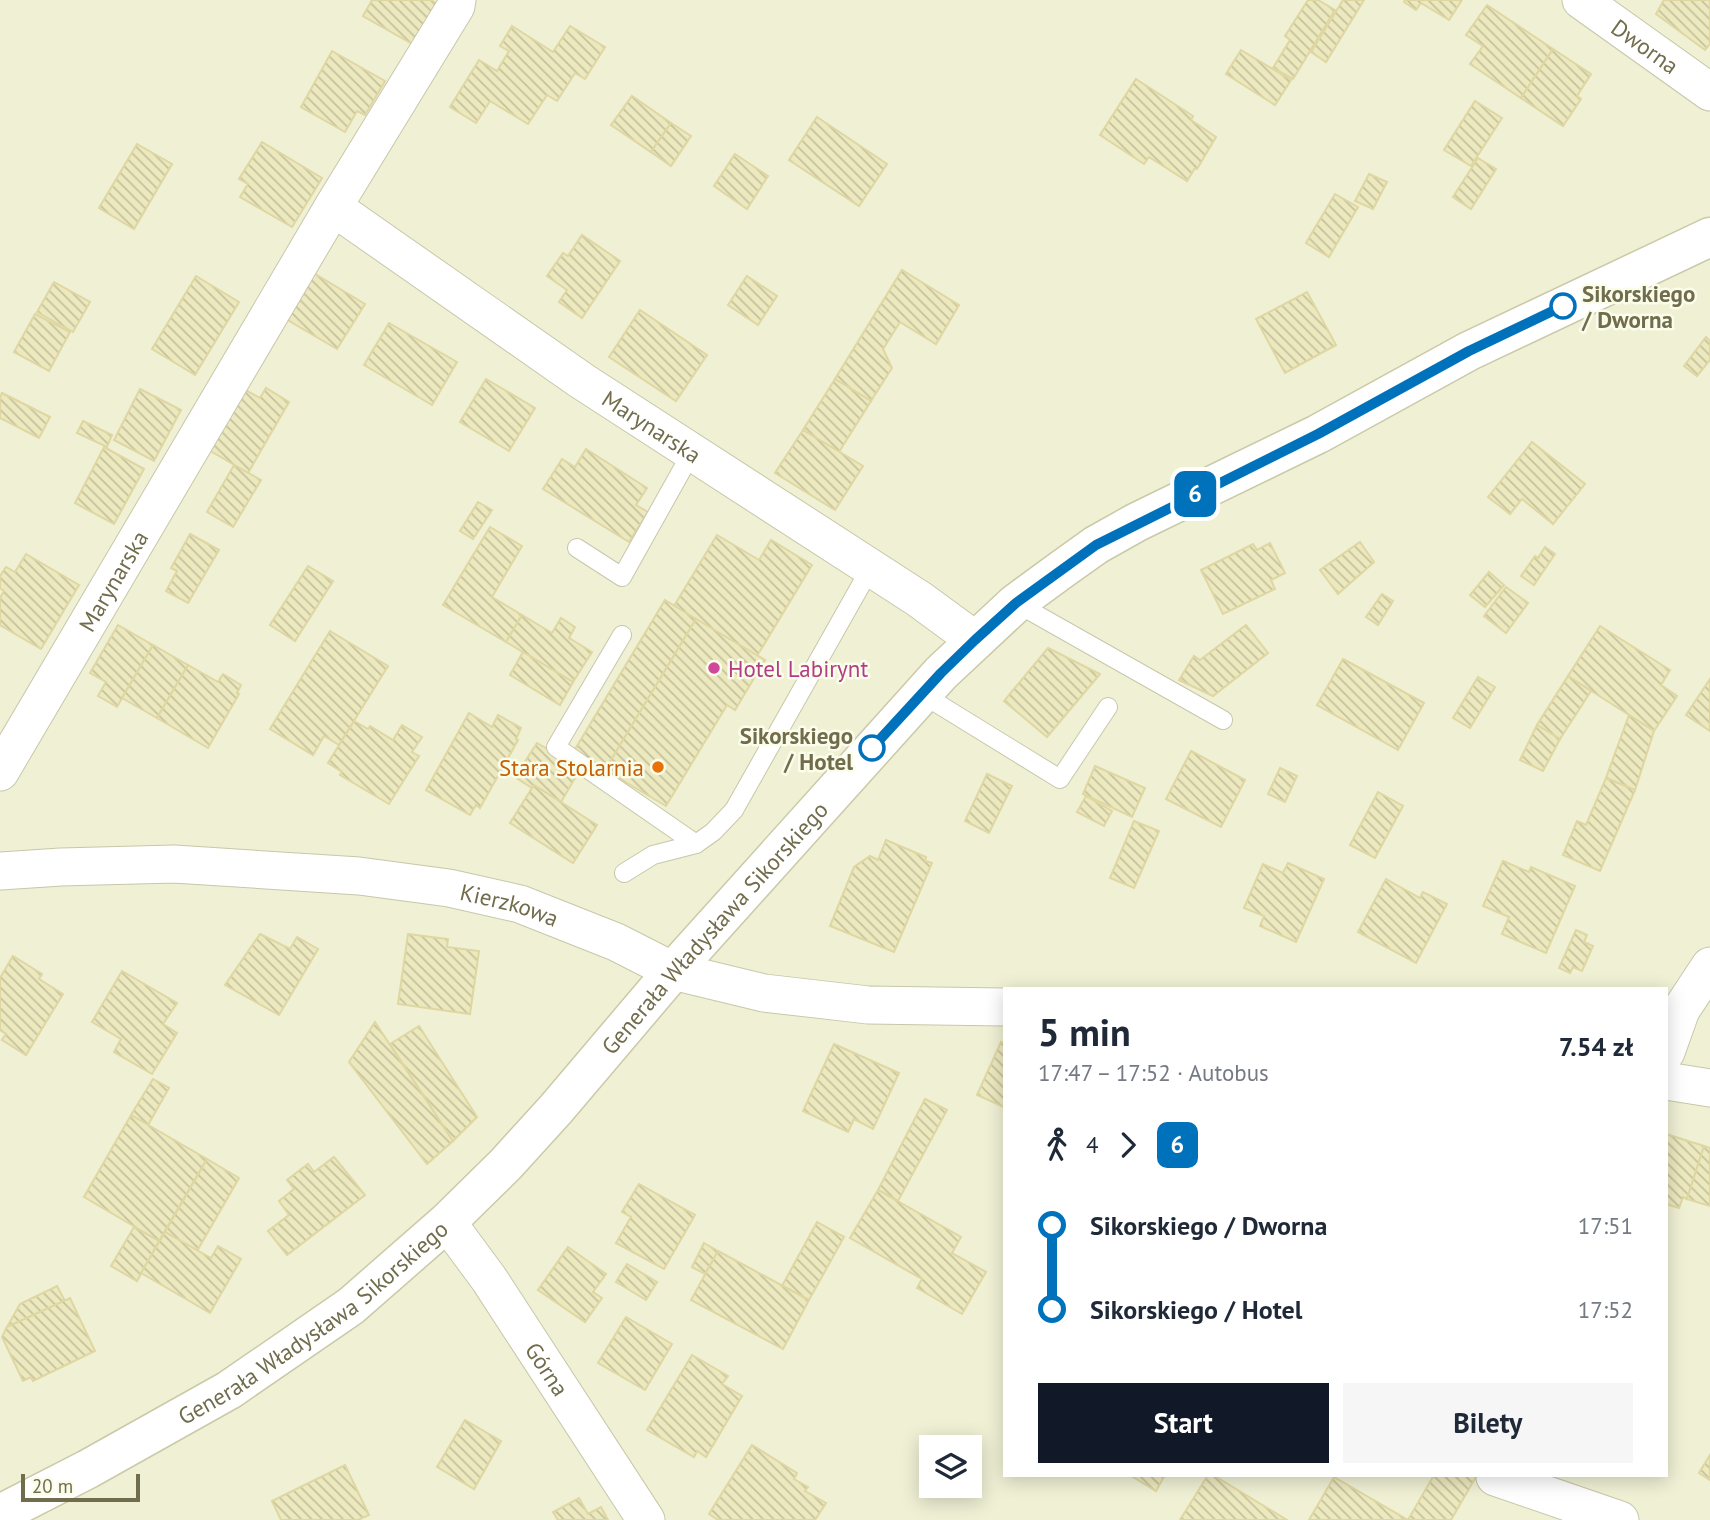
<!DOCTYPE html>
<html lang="pl">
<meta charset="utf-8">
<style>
body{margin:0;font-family:"PT Sans",sans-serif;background:#f6f6f7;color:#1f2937;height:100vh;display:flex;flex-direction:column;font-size:26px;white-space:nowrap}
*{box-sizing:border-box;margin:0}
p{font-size:23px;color:#747a83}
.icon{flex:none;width:38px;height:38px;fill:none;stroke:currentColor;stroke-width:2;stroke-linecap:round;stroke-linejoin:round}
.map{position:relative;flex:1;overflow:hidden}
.details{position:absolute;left:1003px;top:987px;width:665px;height:490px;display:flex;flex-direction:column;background:#fff;border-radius:0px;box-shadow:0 4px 18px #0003}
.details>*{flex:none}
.badge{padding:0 14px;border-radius:10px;font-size:24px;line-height:46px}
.tools{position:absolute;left:919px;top:1435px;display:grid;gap:14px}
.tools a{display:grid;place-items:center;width:63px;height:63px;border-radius:0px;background:#fff;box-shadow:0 4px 18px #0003;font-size:35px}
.scale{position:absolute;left:21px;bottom:18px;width:119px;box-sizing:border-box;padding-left:7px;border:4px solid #716c4c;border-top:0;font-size:19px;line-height:24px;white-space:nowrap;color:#716c4c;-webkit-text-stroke:5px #fbfdeb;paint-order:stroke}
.map>.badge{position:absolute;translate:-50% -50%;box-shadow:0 0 0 4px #fff}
.legs{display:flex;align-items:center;gap:10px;height:77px;padding:0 35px;font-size:23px}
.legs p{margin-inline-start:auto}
.overview{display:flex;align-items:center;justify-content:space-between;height:119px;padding:0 35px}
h1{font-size:38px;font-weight:700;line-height:52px}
.cta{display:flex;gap:14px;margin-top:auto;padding:14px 35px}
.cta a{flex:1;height:80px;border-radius:0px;background:#111827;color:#fff;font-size:28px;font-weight:700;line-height:80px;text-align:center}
.cta a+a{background:#f6f6f7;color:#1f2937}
ul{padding:0 35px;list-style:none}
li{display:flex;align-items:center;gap:24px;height:84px;font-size:26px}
li i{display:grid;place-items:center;width:10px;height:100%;margin:0 9px;background:currentColor}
li i::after{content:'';width:18px;height:18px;margin:-9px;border:5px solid;border-radius:50%;background:#fff}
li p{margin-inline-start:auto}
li:first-child i{background:linear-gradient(#0000 50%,currentColor 0)}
li:last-child i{background:linear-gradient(currentColor 50%,#0000 0)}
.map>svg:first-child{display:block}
.residential{fill:#eff0d4;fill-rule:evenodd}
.building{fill:url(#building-back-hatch);stroke:#dfd7a1;stroke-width:2}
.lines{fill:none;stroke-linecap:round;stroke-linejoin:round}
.lane-casing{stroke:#c8c7aa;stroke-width:20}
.street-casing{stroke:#c8c7aa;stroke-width:39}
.secondary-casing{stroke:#cbc9a8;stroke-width:41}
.lane{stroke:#fff;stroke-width:18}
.street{stroke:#fff;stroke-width:37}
.secondary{stroke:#fff;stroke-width:38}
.line-1-casing{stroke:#fff;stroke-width:16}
.line-1{stroke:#0072bc;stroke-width:10}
.stop-1-dot{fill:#fff;stroke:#0072bc;stroke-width:3.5}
.hotel-dot{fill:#d1479c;stroke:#fbfdeb;stroke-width:2.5}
.food-dot{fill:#e8710a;stroke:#fbfdeb;stroke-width:2.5}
.labels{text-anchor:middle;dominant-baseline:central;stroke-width:5;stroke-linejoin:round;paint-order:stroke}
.street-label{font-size:23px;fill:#716c4c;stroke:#fbfdeb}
.stop-label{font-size:23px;font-weight:bold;fill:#716c4c;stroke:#fbfdeb;text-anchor:start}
.hotel-label{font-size:23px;fill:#b23c85;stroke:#fbfdeb;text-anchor:start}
.food-label{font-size:23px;fill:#c56008;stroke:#fbfdeb;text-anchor:end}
</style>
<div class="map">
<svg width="1710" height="1520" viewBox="0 0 1710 1520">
<defs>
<pattern id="building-back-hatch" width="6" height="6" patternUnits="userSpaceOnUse" patternTransform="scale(1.75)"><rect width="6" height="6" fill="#ede9bf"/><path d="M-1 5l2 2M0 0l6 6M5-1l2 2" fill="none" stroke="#c4c19d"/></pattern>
</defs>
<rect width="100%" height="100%" fill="#f8fae5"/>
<path class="residential" d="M 0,0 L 1710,0 L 1710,1520 L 0,1520 ZM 1004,989 L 1666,989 L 1666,1475 L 1004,1475 ZM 931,1447 L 970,1447 L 970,1486 L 931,1486 Z"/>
<g class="building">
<path d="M 372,0 L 431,0 L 438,4 L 414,45 L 363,16 Z"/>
<path d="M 1308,0 L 1318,0 L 1335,10 L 1293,79 L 1273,68 L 1290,40 L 1285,36 Z"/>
<path d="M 1343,0 L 1364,0 L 1326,62 L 1311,52 Z"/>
<path d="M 1405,0 L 1462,0 L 1449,20 L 1421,3 L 1416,10 L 1404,2 Z"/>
<path d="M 1664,0 L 1710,0 L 1710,44 L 1705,50 L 1656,14 Z"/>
<path d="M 1487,5 L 1553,49 L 1521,98 L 1470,64 L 1483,46 L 1466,35 Z"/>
<path d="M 512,26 L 553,52 L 570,26 L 605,47 L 585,79 L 575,73 L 557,101 L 547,95 L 528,124 L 490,101 L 476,123 L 450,107 L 479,60 L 497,71 L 509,51 L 500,46 Z"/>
<path d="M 1553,49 L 1591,74 L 1577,96 L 1581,99 L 1563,126 L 1521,98 Z"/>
<path d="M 1241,50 L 1291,80 L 1275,105 L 1226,74 Z"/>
<path d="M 332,51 L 385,81 L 365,115 L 357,111 L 345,132 L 301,107 Z"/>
<path d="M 1136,79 L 1193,116 L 1191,120 L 1216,137 L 1197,169 L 1195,168 L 1187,181 L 1149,157 L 1144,164 L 1100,135 Z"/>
<path d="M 632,96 L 671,123 L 651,152 L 611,125 Z"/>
<path d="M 1475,101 L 1502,118 L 1471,166 L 1444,150 Z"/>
<path d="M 817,117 L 887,164 L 859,206 L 789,160 Z"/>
<path d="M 671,123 L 691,136 L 671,166 L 651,152 Z"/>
<path d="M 262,142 L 322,178 L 292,227 L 240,197 L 248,184 L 239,179 Z"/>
<path d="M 137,144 L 172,164 L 134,229 L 99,208 Z"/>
<path d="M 735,154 L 768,176 L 747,209 L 714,186 Z"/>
<path d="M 1478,158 L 1496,169 L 1471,209 L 1453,197 Z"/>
<path d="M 1369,174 L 1387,182 L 1373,209 L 1355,201 Z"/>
<path d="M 1335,194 L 1358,207 L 1329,257 L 1306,243 Z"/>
<path d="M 582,235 L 620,261 L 582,318 L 559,302 L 567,290 L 547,276 L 563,253 L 568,256 Z"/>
<path d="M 902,270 L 959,305 L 936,344 L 900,322 L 883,349 L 892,368 L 871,401 L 835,379 Z"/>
<path d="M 312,272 L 365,304 L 337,349 L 284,318 Z"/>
<path d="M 196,276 L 239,302 L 195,375 L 152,349 Z"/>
<path d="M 747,276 L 777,296 L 758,325 L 728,305 Z"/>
<path d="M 54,282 L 90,302 L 73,332 L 37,312 Z"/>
<path d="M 1307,292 L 1336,345 L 1285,373 L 1256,319 Z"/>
<path d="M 640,310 L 707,355 L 676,401 L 609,357 Z"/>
<path d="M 35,314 L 70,332 L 49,371 L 14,352 Z"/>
<path d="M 389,323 L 457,362 L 432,405 L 364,365 Z"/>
<path d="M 1706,337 L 1710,341 L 1710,360 L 1697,376 L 1684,366 Z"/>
<path d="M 486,379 L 535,408 L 509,451 L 460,422 Z"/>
<path d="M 835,379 L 871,401 L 839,452 L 803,430 Z"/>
<path d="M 242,388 L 260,398 L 266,388 L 289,402 L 248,473 L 207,449 Z"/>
<path d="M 140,389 L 181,410 L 154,461 L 114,440 Z"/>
<path d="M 2,393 L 50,417 L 39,438 L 0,418 L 0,398 Z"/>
<path d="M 83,421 L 112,435 L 107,447 L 77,433 Z"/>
<path d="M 803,430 L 863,466 L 835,510 L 775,473 Z"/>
<path d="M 1532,442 L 1585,484 L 1553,524 L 1522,499 L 1510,514 L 1488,497 Z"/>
<path d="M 104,447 L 144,469 L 114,524 L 75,503 Z"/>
<path d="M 586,449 L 647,488 L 636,505 L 648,512 L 629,542 L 543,489 L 562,459 L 575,467 Z"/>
<path d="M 234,465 L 261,480 L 233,527 L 207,512 Z"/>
<path d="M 478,502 L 492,510 L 473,539 L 460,531 Z"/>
<path d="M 490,527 L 522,546 L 492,597 L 522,615 L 506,642 L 443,605 Z"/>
<path d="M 190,534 L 219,550 L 188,603 L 166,591 L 177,571 L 171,568 Z"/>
<path d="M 717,535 L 759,560 L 771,540 L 812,565 L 757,656 L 674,606 Z"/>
<path d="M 1360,542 L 1374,562 L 1338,594 L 1320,570 Z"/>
<path d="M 1270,543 L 1285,573 L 1271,580 L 1275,589 L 1223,614 L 1201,570 L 1253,544 L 1257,550 Z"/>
<path d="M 1545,547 L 1555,554 L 1534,585 L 1521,576 L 1535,556 L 1538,558 Z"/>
<path d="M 26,554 L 79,585 L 41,649 L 0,625 L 0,598 L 4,591 L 0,588 L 0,576 L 6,567 L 15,572 Z"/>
<path d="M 308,566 L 333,581 L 295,641 L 270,625 Z"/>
<path d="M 1489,572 L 1504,585 L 1485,607 L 1470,595 Z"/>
<path d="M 1506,587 L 1528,603 L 1506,633 L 1484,616 Z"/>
<path d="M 1382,594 L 1393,601 L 1378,625 L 1366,617 Z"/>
<path d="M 665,600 L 696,619 L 605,770 L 574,751 Z"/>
<path d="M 522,615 L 552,633 L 561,618 L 575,627 L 569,638 L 592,652 L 573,682 L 506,642 Z"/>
<path d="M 696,619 L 765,660 L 735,710 L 727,705 L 666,806 L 605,770 Z"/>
<path d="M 118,625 L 153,645 L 117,707 L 98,696 L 106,682 L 90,673 Z"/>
<path d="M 1246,625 L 1268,653 L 1213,696 L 1179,680 L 1194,656 L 1200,660 Z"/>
<path d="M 1600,626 L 1670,670 L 1661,685 L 1677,696 L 1654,731 L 1568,676 Z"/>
<path d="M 330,631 L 388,666 L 339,745 L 324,736 L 313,755 L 270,729 Z"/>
<path d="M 153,645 L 188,665 L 157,718 L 122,698 Z"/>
<path d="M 1048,648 L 1100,674 L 1047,737 L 1004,701 Z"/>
<path d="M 523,652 L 573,682 L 560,705 L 510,675 Z"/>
<path d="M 1343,659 L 1424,703 L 1398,750 L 1317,705 Z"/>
<path d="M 188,665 L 218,682 L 223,674 L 241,685 L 237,693 L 239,694 L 208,748 L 157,718 Z"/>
<path d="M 1568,676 L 1591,691 L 1560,739 L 1537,725 Z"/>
<path d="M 1478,677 L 1495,687 L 1470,728 L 1453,718 Z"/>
<path d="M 1710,679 L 1710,731 L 1686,715 Z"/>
<path d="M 469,713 L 492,727 L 498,715 L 521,728 L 516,739 L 518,740 L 480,808 L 476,805 L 470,815 L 426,790 Z"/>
<path d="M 1629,715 L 1654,731 L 1635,790 L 1606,778 Z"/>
<path d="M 354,721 L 368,729 L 370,726 L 393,740 L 402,725 L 422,737 L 412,752 L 419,756 L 389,804 L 340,775 L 342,772 L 328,763 Z"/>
<path d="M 1537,725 L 1560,739 L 1543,771 L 1520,760 Z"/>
<path d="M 537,743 L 563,758 L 559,766 L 576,776 L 561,802 L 534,785 L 532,788 L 515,777 Z"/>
<path d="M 1191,751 L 1245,780 L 1221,827 L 1166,799 Z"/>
<path d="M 1095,766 L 1145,788 L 1132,817 L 1083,794 Z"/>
<path d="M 1280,768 L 1297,776 L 1285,802 L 1268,794 Z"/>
<path d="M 987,774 L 1012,786 L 989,833 L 965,821 Z"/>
<path d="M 1606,778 L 1635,790 L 1600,871 L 1563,855 L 1577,821 L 1586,825 Z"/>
<path d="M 534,785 L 597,825 L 573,863 L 510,823 Z"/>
<path d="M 1378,792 L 1403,806 L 1375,858 L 1350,845 Z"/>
<path d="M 1086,796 L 1112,811 L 1104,826 L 1077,812 Z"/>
<path d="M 1134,821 L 1159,831 L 1134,888 L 1110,878 Z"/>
<path d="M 886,840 L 926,857 L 925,861 L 932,863 L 894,952 L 830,926 L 854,867 L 870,856 L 878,860 Z"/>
<path d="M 1503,861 L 1529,872 L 1531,867 L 1575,886 L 1546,953 L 1502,934 L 1509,917 L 1483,906 Z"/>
<path d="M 1288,863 L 1324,879 L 1296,942 L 1260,926 L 1264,916 L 1244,908 L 1263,864 L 1283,873 Z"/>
<path d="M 1386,879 L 1420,898 L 1423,892 L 1447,904 L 1416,963 L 1358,932 Z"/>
<path d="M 1576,930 L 1587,935 L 1584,942 L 1593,946 L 1582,971 L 1573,967 L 1570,973 L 1559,968 Z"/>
<path d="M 260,934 L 290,949 L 297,937 L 318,949 L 279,1015 L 225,985 Z"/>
<path d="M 408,934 L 448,939 L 447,947 L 479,951 L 470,1014 L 398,1004 Z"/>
<path d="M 13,956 L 42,974 L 39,979 L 63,994 L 26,1055 L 2,1040 L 6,1034 L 0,1030 L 0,978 Z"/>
<path d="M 122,971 L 177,1003 L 163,1024 L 177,1033 L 152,1074 L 114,1052 L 121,1039 L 92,1022 Z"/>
<path d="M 375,1022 L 453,1141 L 427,1164 L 349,1062 Z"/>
<path d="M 419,1026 L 477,1117 L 453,1141 L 390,1044 Z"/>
<path d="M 1001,1042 L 1004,1044 L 1004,1107 L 977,1095 Z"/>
<path d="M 834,1044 L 899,1073 L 873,1129 L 854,1119 L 848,1132 L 803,1111 Z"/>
<path d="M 153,1079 L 169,1088 L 148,1125 L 131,1115 Z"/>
<path d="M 925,1099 L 947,1110 L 898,1201 L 878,1190 Z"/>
<path d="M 131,1115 L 207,1159 L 159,1241 L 84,1197 Z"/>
<path d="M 1666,1134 L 1704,1146 L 1687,1199 L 1683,1197 L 1679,1208 L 1666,1204 Z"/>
<path d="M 1704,1146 L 1710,1148 L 1710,1206 L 1687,1199 Z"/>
<path d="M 334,1157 L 365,1195 L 287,1255 L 268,1231 L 289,1215 L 279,1201 L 294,1189 L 287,1180 L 308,1164 L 314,1172 Z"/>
<path d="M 207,1159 L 239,1178 L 197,1251 L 165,1232 Z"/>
<path d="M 639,1184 L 695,1215 L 664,1269 L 616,1243 L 631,1217 L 622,1212 Z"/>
<path d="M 878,1190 L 961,1237 L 952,1253 L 986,1272 L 962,1314 L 917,1288 L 922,1279 L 850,1238 Z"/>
<path d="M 817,1222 L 844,1237 L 809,1300 L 782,1286 Z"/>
<path d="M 134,1227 L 159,1241 L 137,1281 L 111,1266 Z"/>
<path d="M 165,1232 L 211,1258 L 218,1246 L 241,1259 L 210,1313 L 141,1273 Z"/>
<path d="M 704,1243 L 718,1251 L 705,1274 L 692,1267 Z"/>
<path d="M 568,1247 L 606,1274 L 593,1292 L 602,1298 L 585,1322 L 538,1290 Z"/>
<path d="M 718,1251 L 809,1300 L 783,1349 L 691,1300 Z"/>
<path d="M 627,1264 L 657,1282 L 646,1300 L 616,1282 Z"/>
<path d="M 57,1286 L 65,1301 L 7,1327 L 20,1304 Z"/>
<path d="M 70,1298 L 95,1351 L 33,1381 L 31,1377 L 23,1381 L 2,1337 L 7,1327 Z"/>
<path d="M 626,1317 L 672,1344 L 645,1390 L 598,1363 Z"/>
<path d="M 692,1355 L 728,1376 L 722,1384 L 742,1396 L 706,1457 L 697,1451 L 694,1457 L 647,1430 Z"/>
<path d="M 465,1420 L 501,1441 L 474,1489 L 437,1467 Z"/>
<path d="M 752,1445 L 797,1473 L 794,1479 L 808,1487 L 805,1491 L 826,1503 L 815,1520 L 718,1520 L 709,1514 Z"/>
<path d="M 1710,1455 L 1710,1480 L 1699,1473 Z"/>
<path d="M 345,1465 L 369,1515 L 358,1520 L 281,1520 L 272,1501 Z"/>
<path d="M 1130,1475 L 1165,1475 L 1156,1491 Z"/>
<path d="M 1208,1475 L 1213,1475 L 1287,1520 L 1180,1520 Z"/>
<path d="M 1434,1475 L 1477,1475 L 1451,1520 L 1408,1520 Z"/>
<path d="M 1334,1477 L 1408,1520 L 1309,1520 Z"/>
<path d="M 579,1498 L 588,1514 L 601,1507 L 608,1520 L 558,1520 L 553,1512 Z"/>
</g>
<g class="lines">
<g class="lane-casing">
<g id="lane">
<path d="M 577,548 L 622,577 L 692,452"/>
<path d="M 1016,603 L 1223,720"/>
<path d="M 622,635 L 556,747 L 696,844"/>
<path d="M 922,694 L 1060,779 L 1108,707"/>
<path d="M 624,873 L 653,855 L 696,844 L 713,832 L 734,810 L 870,569"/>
</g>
</g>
<g class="street-casing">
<g id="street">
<path id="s1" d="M 1581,0 L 1710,92"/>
<path id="s2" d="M 333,207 L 582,381 L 919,599 L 975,640"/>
<path id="s3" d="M 0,772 L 333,207 L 456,6 L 457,0"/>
<path id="s4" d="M 0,871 L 61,867 L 174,864 L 359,876 L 449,888 L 520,904 L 616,942 L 673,971 L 764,993 L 868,1005 L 1004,1007"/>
<path d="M 1666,1052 L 1681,1010 L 1710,966"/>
<path d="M 1666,1081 L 1710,1088"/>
<path id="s5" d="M 447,1222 L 489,1279 L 646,1520"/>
<path d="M 1495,1477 L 1620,1520"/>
</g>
</g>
<g class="secondary-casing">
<g id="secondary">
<path id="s6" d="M 0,1514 L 88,1469 L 229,1390 L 351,1306 L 447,1222 L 506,1164 L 556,1109 L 673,971 L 941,673 L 1016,603 L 1061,570 L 1096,545 L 1137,522 L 1318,434 L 1469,351 L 1710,237"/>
</g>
</g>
<use href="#lane" class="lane"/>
<use href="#street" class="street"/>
<use href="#secondary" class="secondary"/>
</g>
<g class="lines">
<g class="line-1-casing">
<path id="line-1" d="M 872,748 L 941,673 L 975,640 L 1016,603 L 1096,545 L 1318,434 L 1469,351 L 1563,306"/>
</g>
<use href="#line-1" class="line-1"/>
</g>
<g class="stop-1-dot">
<circle cx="1563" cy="306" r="12"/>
<circle cx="872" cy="748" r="12"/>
</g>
<circle class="hotel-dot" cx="714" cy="668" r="7"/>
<circle class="food-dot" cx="658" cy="767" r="7"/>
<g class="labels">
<g class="street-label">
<text stroke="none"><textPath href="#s1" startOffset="79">Dworna</textPath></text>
<text stroke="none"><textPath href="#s2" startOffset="387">Marynarska</textPath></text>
<text stroke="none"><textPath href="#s3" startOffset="222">Marynarska</textPath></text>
<text stroke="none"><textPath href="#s4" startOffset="513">Kierzkowa</textPath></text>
<text stroke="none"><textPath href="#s6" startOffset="934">Generała Władysława Sikorskiego</textPath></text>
<text stroke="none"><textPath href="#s6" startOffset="368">Generała Władysława Sikorskiego</textPath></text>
<text stroke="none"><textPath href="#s5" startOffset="178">Górna</textPath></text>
</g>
<g class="stop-label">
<text x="1582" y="293">Sikorskiego<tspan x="1582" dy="26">/ Dworna</tspan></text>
<text x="853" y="735" text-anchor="end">Sikorskiego<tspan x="853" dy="26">/ Hotel</tspan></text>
</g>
<g class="hotel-label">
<text x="728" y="668">Hotel Labirynt</text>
</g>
<g class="food-label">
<text x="644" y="767">Stara Stolarnia</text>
</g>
</g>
</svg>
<div class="tools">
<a><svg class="icon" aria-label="layers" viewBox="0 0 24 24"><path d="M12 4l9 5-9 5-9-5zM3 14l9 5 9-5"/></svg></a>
</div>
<div class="scale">20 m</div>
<b class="badge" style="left:1195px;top:494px;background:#0072bc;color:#fff">6</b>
<section class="details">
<div class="overview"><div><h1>5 min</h1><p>17:47 – 17:52 · Autobus</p></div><b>7.54 zł</b></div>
<div class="legs"><svg class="icon" aria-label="walk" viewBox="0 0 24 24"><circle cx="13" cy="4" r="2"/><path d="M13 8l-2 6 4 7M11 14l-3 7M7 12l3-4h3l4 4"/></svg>4<svg class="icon" aria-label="forward" viewBox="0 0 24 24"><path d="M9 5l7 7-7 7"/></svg><b class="badge" style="background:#0072bc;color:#fff">6</b></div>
<ul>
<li><i style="color:#0072bc"></i><b>Sikorskiego / Dworna</b><p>17:51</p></li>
<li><i style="color:#0072bc"></i><b>Sikorskiego / Hotel</b><p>17:52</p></li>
</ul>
<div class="cta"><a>Start</a><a>Bilety</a></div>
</section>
</div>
